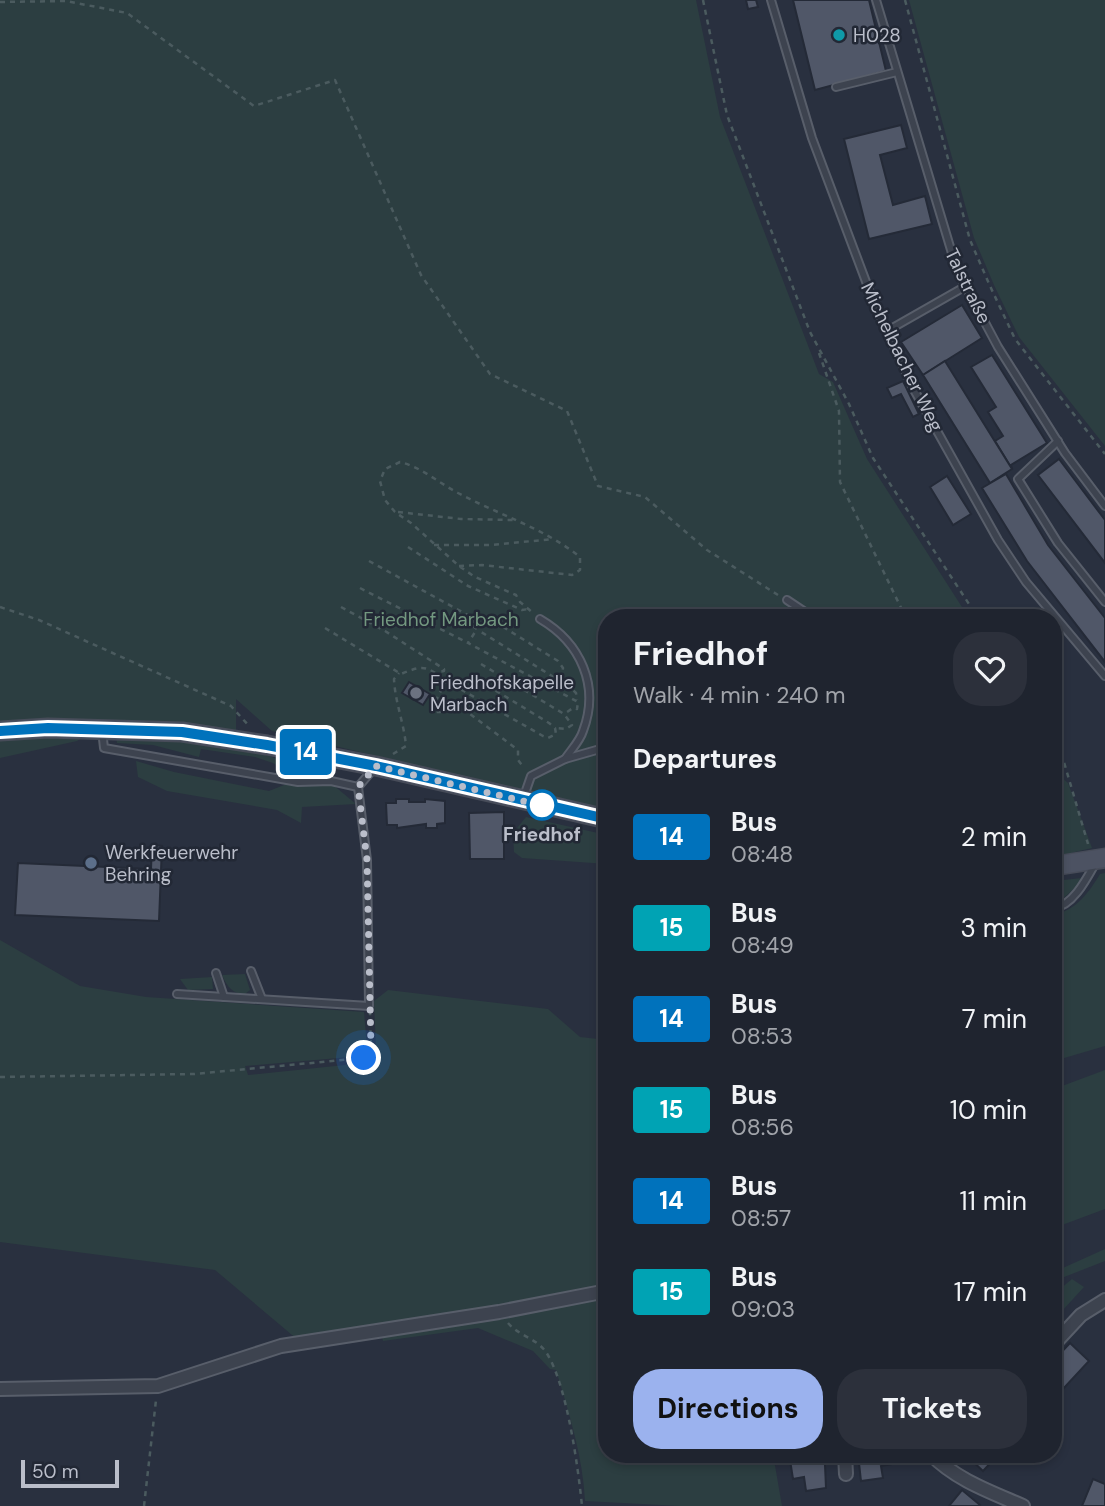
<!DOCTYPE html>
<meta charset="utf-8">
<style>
body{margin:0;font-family:"DM Sans",sans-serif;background:#2c303b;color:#f1f3f6;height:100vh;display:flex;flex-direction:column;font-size:26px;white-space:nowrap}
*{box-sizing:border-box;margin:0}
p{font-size:23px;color:#a1a4aa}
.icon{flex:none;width:38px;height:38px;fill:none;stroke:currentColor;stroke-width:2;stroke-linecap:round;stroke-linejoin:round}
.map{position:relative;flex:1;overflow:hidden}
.sheet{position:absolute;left:598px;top:609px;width:464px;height:854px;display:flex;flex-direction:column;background:#1f242f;border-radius:28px;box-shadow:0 4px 10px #0003,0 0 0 2px #3c414b}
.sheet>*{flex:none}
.badge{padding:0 14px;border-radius:5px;font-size:24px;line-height:46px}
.scale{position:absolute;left:21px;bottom:18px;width:98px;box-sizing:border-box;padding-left:7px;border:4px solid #babeca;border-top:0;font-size:19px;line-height:24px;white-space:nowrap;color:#babeca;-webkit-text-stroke:5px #222835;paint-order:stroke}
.you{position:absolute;width:35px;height:35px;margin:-18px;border:5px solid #fff;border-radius:50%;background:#1a73e8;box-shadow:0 0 0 10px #1a73e833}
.map>.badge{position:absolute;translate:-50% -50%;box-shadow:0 0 0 4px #fff}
h2{padding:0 35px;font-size:26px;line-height:63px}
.round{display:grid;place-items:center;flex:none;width:74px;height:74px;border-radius:28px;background:#2c303b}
.headline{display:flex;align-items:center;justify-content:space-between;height:119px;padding:0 35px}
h1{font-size:33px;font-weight:700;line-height:52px}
.primary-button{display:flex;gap:14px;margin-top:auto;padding:14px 35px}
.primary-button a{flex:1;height:80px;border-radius:28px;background:#9bb2ee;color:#111;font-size:28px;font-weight:700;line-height:80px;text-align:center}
.primary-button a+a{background:#2c303b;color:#f1f3f6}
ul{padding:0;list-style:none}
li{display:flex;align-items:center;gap:21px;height:91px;padding:0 35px}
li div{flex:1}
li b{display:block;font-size:26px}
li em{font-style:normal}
li .badge{min-width:77px;font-weight:700;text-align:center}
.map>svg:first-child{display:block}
.green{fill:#2c3e41}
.building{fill:#505768;stroke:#242a37;stroke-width:2}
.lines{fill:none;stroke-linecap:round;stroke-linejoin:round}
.service-casing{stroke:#585e6a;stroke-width:10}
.minor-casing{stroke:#585e6a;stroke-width:16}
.secondary-casing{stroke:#474c59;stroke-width:21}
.path{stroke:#4b5b5f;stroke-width:2.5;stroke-dasharray:5 5;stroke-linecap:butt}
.service{stroke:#3d434f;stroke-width:6}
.minor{stroke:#3d434f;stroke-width:12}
.secondary{stroke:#4c5262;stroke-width:18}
.line-casing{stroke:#fff;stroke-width:16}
.line{stroke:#0072bc;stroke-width:10}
.walk{stroke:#babeca;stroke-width:7;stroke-dasharray:0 12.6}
.culture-dot{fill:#0f9aa8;stroke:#222835;stroke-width:2.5}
.worship-dot{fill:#6b7280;stroke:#222835;stroke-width:2.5}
.stop-dot{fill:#fff;stroke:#0072bc;stroke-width:3.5}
.service-dot{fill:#5c6f8a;stroke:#222835;stroke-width:2.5}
.labels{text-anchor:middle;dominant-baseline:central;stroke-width:5;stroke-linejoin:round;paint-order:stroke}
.poi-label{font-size:19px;fill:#babeca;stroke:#222835;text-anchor:start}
.street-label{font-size:19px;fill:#babeca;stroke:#222835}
.park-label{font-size:19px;fill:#739880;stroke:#222835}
.stop-label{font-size:19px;font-weight:bold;fill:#babeca;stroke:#222835}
</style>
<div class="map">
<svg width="1105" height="1506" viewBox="0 0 1105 1506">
<rect width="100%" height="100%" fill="#29303f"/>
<g class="green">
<path d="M 0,0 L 696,0 L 720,117 L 819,374 L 833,382 L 867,459 L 969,618 L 607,618 L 607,811 L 272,731 L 236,699 L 236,733 L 102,720 L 42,724 L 45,737 L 84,736 L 77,741 L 0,758 Z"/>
<path d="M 909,0 L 1105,0 L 1105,446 L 1019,337 L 994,285 L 974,238 Z"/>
<path d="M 116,736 L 188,740 L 258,752 L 330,778 L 298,779 L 273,763 L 255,757 L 201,749 L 199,757 L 153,745 L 117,743 Z"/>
<path d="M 136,761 L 174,772 L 269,791 L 284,785 L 332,784 L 356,804 L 302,807 L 301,823 L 277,810 L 167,791 L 138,777 Z"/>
<path d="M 1054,771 L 1068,783 L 1092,848 L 1054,857 Z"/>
<path d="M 526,817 L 607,835 L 607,864 L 522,858 L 514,852 L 513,833 Z"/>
<path d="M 1105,873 L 1105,1046 L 1054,1061 L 1054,914 C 1075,912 1090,891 1100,874 Z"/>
<path d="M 1082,878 L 1077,886 L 1058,903 L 1054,904 L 1054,881 Z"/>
<path d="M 0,940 L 80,986 L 146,997 L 364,1012 L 367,1047 L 362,1056 L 245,1066 L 248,1075 L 364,1063 L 376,1050 L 374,1001 L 388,990 L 548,1009 L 580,1037 L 607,1040 L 607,1454 L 773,1454 L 782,1506 L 680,1506 L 585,1501 C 583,1457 569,1413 556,1370 L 550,1369 L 533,1351 L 478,1328 L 383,1341 L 381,1333 L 298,1340 L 215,1270 L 0,1242 Z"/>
<path d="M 245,974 L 250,990 L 245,994 C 233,994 227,987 222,975 Z"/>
<path d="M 212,977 L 213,989 L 188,990 L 180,979 Z"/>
<path d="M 1105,1070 L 1105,1209 L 1054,1228 L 1054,1089 Z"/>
<path d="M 1105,1249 L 1105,1261 L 1054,1281 L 1054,1272 Z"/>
<path d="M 1072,1279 L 1084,1287 L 1062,1311 L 1054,1304 L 1054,1294 Z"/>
</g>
<g class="building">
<path d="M 746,0 L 756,0 L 758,7 L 748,9 Z"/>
<path d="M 793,0 L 869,0 L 886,71 L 815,90 Z"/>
<path d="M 901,125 L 907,148 L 880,155 L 893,205 L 925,196 L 932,224 L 869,239 L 844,139 Z"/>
<path d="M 962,305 L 982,338 L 923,375 L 901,342 Z"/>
<path d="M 992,355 L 1047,443 L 1011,465 L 1012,469 L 995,441 L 1003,436 L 988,412 L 996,407 L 971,367 Z"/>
<path d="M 945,361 L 1012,469 L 990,483 L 923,375 Z"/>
<path d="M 903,381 L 919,414 L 913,417 L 901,394 L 892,398 L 887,388 Z"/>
<path d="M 1059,459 L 1105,520 L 1105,563 L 1038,475 Z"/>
<path d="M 1006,474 L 1048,545 L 1105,618 L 1105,662 L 1027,561 L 982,488 Z"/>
<path d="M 947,476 L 971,514 L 953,525 L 930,487 Z"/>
<path d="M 1040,609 L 1044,618 L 1020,618 Z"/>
<path d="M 409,682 L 430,694 L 423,705 L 402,693 Z"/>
<path d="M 396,799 L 409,799 L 409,802 L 425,802 L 425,799 L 445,801 L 445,823 L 437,824 L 437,828 L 426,828 L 426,824 L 397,828 L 397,825 L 387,825 L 386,803 L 396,803 Z"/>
<path d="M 504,812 L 504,859 L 470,859 L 469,813 Z"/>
<path d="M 152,845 L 162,846 L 159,921 L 15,915 L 18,863 L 151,869 Z"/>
<path d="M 1070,1343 L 1089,1361 L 1063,1389 L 1054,1380 L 1054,1360 Z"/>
<path d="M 805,1454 L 821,1456 L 825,1465 L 826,1488 L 806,1491 L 804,1477 L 793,1479 L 790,1460 L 805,1457 Z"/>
<path d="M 858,1454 L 892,1454 L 893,1464 L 881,1466 L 883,1478 L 861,1481 Z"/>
<path d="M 970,1454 L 999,1454 L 983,1471 L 968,1457 Z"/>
<path d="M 1093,1479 L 1105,1484 L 1105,1506 L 1082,1506 Z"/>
<path d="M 962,1490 L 980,1505 L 979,1506 L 949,1506 Z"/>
</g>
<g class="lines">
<g class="service-casing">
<g id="service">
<path d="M 771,0 L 812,138 L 874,303 L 913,388 L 998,540 L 1026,582 L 1105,676"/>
<path d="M 876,0 L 957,270 L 998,347 L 1065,453 L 1105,506"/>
<path d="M 836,87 L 897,72"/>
<path d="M 887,331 L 966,286"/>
<path d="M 1058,441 L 1018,479 L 1058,543 L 1105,602"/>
<path d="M 787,600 L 814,618"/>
<path d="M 540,619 C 581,643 600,686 583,731 C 580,741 571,750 565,759"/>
<path d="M 102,730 L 104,748 L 298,782 L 331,781 L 358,787"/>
<path d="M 523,799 L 531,776 L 565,759 L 607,747"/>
<path d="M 1054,908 C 1073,906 1087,878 1096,862"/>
<path d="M 251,971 L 262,999"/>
<path d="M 216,973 L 224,997"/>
<path d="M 177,994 L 369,1006 L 367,860 L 358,787 L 375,767"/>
</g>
</g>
<g class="minor-casing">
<g id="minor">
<path d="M 1054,1344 L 1081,1315 L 1105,1300"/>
<path d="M 0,1389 L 158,1386 L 281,1346 L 499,1312 L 607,1291"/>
<path d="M 845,1454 L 846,1474"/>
<path d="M 931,1454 C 956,1480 991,1492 1023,1506"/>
</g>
</g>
<g class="secondary-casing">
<g id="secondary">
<path d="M 0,731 L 48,728 L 182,732 L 267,745 L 376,766 L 607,819"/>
<path d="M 1054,866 L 1105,858"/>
</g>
</g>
<g class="path">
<path d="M 703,0 L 727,115 L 810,332 L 849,404 L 873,458 L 969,604 L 975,618"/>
<path d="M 905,0 L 970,240 L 990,286 L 1015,339 L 1105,454"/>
<path d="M 0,2 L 66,1 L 127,13 L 254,106 L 335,80 L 421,275 L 490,374 L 567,411 L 598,486 L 645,497 L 707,550 L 778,595"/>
<path d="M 819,353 L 839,411 L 840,482 L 906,618"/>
<path d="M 398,512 L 461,519 L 514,520"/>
<path d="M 434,545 L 492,545 L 553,539"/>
<path d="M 408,547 L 468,586 L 522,610 L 529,609"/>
<path d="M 369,561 L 475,619 L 471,625 L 477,629 L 468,643 L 578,702 L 577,709 L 573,708 L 564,714"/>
<path d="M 459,566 L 482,565 L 572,575 L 580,570 L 580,557 C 544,528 499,515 458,493 C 439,483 421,467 400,462 L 385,469 L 380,481 L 385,500 L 395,512 L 411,523 L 459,566 L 475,577 L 516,595 L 520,602 L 532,612"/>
<path d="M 360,588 L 468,643"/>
<path d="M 0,607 L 39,620 L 231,706 L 250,727"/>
<path d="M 341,607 L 385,631 L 444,669 L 444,671 L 438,672"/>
<path d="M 475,619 L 492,620 L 558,661 L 563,668 L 562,676 L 555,678 L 478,630"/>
<path d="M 325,628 L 401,674 C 423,665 426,665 446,681"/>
<path d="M 481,664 L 564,714 L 572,725 L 566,729 L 555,728"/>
<path d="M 470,675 L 549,723 L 555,728 L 556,734 L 548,738 L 543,736 L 446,681 L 433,706 L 433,712 L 440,712 L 453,703 L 458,705 L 518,750 L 518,760 L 524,768"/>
<path d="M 559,677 L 576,693 L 577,700"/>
<path d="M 1054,747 L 1061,752 L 1088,844"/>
<path d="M 393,754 L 406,746 C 404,723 395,702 394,679 L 399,673"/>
<path d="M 0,1077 L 194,1074 L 364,1058 L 371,1049 L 370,1013"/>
<path d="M 1054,1313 L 1058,1317 L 1054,1322"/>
<path d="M 508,1323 C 519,1336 536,1338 546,1352 C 567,1384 578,1467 582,1506"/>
<path d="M 144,1506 L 156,1400"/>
</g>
<use href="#service" class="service"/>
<use href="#minor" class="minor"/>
<use href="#secondary" class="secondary"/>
</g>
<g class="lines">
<g class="line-casing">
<path id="line" d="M 0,731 L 48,728 L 182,732 L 267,745 L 376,766 L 607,819"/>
</g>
<use href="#line" class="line"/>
<path class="walk" d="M 364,1058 L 371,1049 L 367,860 L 358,787 L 376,766 L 544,806 L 542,805"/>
</g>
<circle class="culture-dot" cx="839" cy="35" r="7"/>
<circle class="worship-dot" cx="416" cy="693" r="7"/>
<circle class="stop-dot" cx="542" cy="805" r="14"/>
<circle class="service-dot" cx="91" cy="863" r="7"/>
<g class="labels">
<g class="poi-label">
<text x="853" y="35">H028</text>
<text x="430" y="682">Friedhofskapelle<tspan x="430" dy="22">Marbach</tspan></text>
<text x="105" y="852">Werkfeuerwehr<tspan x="105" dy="22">Behring</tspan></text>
</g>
<g class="street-label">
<text transform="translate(968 286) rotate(64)">Talstraße</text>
<text transform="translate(902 357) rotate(64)">Michelbacher Weg</text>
</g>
<g class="park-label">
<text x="441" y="619">Friedhof Marbach</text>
</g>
<g class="stop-label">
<text x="542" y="834">Friedhof</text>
</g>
</g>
</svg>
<div class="scale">50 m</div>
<div class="you" style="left:364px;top:1058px"></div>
<b class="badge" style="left:306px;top:752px;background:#0072bc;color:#fff">14</b>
<section class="sheet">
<div class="headline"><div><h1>Friedhof</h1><p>Walk · 4 min · 240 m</p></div><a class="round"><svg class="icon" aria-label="heart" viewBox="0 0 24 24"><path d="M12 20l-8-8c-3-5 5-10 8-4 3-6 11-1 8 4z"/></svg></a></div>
<h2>Departures</h2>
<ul>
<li><span class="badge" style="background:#0072bc;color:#fff">14</span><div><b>Bus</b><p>08:48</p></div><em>2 min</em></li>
<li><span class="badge" style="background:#00a3b4;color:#fff">15</span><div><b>Bus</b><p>08:49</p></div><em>3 min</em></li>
<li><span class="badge" style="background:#0072bc;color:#fff">14</span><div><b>Bus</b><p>08:53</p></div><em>7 min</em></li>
<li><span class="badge" style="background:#00a3b4;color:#fff">15</span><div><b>Bus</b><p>08:56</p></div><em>10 min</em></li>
<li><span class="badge" style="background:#0072bc;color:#fff">14</span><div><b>Bus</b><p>08:57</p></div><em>11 min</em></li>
<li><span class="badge" style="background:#00a3b4;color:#fff">15</span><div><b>Bus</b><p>09:03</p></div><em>17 min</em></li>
</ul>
<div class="primary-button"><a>Directions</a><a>Tickets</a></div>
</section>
</div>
